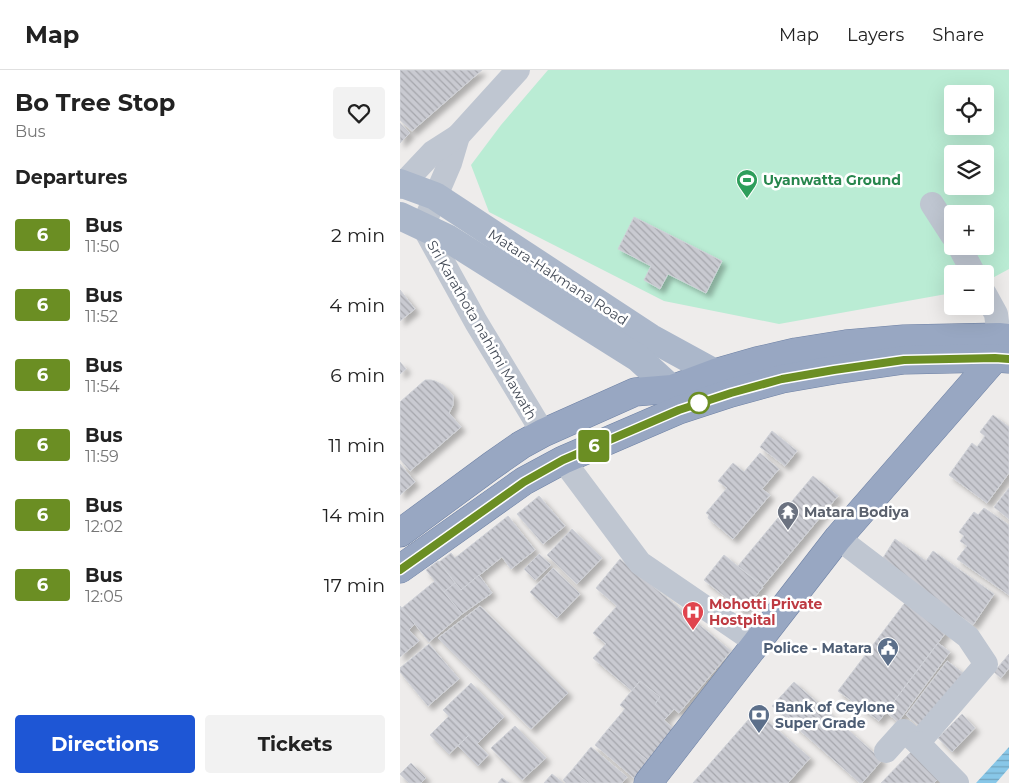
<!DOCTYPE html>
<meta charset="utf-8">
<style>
body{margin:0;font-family:Montserrat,sans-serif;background:#f2f2f2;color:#222;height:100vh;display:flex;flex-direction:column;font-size:19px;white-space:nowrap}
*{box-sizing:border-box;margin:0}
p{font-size:16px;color:#767676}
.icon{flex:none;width:28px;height:28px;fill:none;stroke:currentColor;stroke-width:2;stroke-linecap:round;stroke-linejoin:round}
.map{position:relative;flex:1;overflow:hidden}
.side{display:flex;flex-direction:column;background:#fff;width:400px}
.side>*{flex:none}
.badge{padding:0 10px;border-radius:4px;font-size:18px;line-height:32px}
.buttons{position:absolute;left:544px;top:15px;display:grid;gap:10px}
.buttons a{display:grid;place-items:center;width:50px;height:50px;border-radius:5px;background:#fff;box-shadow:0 5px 20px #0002;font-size:25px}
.map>.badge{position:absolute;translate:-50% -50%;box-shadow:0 0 0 2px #fff}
h2{padding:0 15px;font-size:19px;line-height:45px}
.round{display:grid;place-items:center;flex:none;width:52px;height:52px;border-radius:5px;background:#f2f2f2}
.overview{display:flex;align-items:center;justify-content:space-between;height:85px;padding:0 15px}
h1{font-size:24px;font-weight:700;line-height:38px}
.button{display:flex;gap:10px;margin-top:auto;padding:10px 15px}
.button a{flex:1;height:58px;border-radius:5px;background:#1e56d5;color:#fff;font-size:20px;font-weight:700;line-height:58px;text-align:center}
.button a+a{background:#f2f2f2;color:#222}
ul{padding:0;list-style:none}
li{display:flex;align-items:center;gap:15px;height:70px;padding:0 15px}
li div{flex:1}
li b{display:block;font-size:19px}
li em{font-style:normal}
li .badge{min-width:55px;font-weight:700;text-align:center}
header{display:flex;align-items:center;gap:30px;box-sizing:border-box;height:70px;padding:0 25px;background:#fff;border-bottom:1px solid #e0e0e0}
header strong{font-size:24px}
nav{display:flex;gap:28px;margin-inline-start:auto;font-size:18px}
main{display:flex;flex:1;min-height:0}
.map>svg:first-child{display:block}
.pitch{fill:#baecd4;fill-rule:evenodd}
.water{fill:url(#water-rules)}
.building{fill:url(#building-back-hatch);stroke:#cfd1d7;filter:url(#shadow)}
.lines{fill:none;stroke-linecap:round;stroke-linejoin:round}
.trunk-casing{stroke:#6f82a5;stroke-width:29}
.minor{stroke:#bfc6d1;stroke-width:24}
.primary{stroke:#abb7ca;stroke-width:28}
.trunk{stroke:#98a7c2;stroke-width:28}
.line-casing{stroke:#fff;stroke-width:11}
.line{stroke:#6b8e23;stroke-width:8}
.stop-dot{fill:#fff;stroke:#6b8e23;stroke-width:2.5}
.labels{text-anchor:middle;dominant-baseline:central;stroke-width:5;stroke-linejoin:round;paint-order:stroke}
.leisure-label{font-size:14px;font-weight:bold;fill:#27864d;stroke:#fff;text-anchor:start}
.street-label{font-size:14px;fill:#454c58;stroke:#fff}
.worship-label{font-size:14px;font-weight:bold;fill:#5b616d;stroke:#fff;text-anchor:start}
.health-label{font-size:14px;font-weight:bold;fill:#be3a42;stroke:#fff;text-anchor:start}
.service-label{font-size:14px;font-weight:bold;fill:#4e5e75;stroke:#fff;text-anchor:end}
</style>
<header>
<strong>Map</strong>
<nav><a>Map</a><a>Layers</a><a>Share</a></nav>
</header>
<main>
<section class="side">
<div class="overview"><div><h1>Bo Tree Stop</h1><p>Bus</p></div><a class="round"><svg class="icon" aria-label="heart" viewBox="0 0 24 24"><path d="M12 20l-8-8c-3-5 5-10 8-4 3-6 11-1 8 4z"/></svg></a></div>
<h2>Departures</h2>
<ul>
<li><span class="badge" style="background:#6b8e23;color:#fff">6</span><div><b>Bus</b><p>11:50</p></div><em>2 min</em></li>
<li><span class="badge" style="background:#6b8e23;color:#fff">6</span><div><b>Bus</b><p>11:52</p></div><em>4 min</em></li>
<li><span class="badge" style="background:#6b8e23;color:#fff">6</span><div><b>Bus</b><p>11:54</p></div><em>6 min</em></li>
<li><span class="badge" style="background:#6b8e23;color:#fff">6</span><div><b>Bus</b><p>11:59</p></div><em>11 min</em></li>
<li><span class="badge" style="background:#6b8e23;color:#fff">6</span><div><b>Bus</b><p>12:02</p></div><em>14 min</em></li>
<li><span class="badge" style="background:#6b8e23;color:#fff">6</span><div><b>Bus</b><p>12:05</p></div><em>17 min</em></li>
</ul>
<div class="button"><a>Directions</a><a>Tickets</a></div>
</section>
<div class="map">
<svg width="609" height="713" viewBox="0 0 609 713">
<defs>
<pattern id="water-rules" width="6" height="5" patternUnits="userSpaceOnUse" patternTransform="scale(1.25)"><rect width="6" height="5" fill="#88c7e8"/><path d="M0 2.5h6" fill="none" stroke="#71a4bf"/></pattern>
<pattern id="building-back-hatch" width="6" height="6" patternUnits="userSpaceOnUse" patternTransform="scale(1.25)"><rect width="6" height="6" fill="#c9cad1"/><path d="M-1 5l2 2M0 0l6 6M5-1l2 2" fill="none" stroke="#a5a6ac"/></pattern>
<filter id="shadow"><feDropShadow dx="4.5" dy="4.5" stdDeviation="2.5" flood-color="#0004"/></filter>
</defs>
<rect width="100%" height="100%" fill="#eeeceb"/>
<path class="pitch" d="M 148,0 L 609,0 L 609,199 L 585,212 L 585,204 L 552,204 L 552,223 L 379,254 L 264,231 L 89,142 L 71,95 L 101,55 ZM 552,24 L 585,24 L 585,56 L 552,56 ZM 552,84 L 585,84 L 585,116 L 552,116 ZM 552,144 L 585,144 L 585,176 L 552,176 Z"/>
<path class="water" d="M 609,677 L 609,698 L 596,713 L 576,713 Z"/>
<g class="building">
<path d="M 0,0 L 82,0 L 12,61 L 0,50 Z"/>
<path d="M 0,53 L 10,63 L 0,73 Z"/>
<path d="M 234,147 L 322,191 L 306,223 L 268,204 L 260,219 L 244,210 L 251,196 L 218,179 Z"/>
<path d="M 0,220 L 15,239 L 0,251 Z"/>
<path d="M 0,292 L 6,299 L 0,304 Z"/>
<path d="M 25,310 L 31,310 L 35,311 L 43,315 L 48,320 L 53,326 L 53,335 L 49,343 L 61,357 L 10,401 L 0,389 L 0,332 Z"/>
<path d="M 593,345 L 609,357 L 609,403 L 587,433 L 549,405 L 572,373 L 577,377 L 585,366 L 580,362 Z"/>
<path d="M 372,361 L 397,381 L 385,396 L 360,377 Z"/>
<path d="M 360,383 L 379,399 L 362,419 L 370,425 L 333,469 L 308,448 L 309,445 L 306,443 L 327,418 L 318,411 L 333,393 L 344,402 Z"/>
<path d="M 0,394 L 15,412 L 0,425 Z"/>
<path d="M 413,406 L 438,426 L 363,516 L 338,496 Z"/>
<path d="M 609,418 L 609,449 L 594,437 Z"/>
<path d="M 139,426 L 165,456 L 143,474 L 117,444 Z"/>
<path d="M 584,438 L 609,455 L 609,525 L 557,489 L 567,476 L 560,471 L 564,466 L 559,462 L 574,442 L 578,445 Z"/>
<path d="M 108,446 L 135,480 L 111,499 L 102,487 L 61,520 L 39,492 L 51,483 L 55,488 Z"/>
<path d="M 172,459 L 202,488 L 177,514 L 147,485 Z"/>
<path d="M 495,469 L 526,491 L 533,481 L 594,524 L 573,555 L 481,491 Z"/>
<path d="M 139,484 L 151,495 L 135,510 L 124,499 Z"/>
<path d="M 324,485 L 363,517 L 343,541 L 304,510 Z"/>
<path d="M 220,489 L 331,581 L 279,643 L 274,639 L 268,646 L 255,634 L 260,627 L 240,611 L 232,621 L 193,588 L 206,574 L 193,563 L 217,536 L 196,518 Z"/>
<path d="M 38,491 L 55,513 L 44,522 L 26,500 Z"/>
<path d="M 153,498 L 180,524 L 157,548 L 130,522 Z"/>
<path d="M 79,505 L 92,523 L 62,544 L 44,522 L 55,513 L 61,520 Z"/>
<path d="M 35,511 L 62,544 L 29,572 L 2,538 Z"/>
<path d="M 507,530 L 547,561 L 479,651 L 438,621 Z"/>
<path d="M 0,536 L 15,554 L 9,560 L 19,571 L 0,587 Z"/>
<path d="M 80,536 L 168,623 L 131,659 L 38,568 Z"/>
<path d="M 538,573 L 550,582 L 498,652 L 486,642 Z"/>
<path d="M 29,574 L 59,609 L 28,636 L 0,602 L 0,598 Z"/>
<path d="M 609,584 L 609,598 L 601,608 L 594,602 Z"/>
<path d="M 547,591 L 563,603 L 522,658 L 506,645 Z"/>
<path d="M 240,611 L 260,627 L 255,634 L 268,646 L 264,650 L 274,659 L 248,691 L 209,658 L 225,639 L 220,635 Z"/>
<path d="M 394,612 L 482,690 L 462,713 L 460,713 L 372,636 Z"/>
<path d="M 71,613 L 104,647 L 77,674 L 43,640 Z"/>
<path d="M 356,641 L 410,688 L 388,713 L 293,713 Z"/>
<path d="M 562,644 L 575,658 L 552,682 L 538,668 Z"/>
<path d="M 49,646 L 69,665 L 49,684 L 30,665 Z"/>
<path d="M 115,656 L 146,688 L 122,710 L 91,678 Z"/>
<path d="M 209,658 L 248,691 L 234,708 L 195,675 Z"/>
<path d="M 69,665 L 88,685 L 78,696 L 58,676 Z"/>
<path d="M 191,677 L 227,707 L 222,713 L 188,713 L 172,700 Z"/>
<path d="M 514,679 L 541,706 L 534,713 L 481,713 Z"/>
<path d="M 11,693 L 26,708 L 21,713 L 9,713 L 0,704 Z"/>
<path d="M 172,700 L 188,713 L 166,713 L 163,710 Z"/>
<path d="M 152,704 L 163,713 L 144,713 Z"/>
<path d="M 102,708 L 109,713 L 98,713 Z"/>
</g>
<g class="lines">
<g class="trunk-casing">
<g id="trunk">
<path d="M 0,463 L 91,396 L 121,375 L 143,363 L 235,322 L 272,319 L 315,303 L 357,291 L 396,282 L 446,274 L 504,269 L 599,267 L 609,268"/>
<path d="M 0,499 L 124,411 L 163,390 L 279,340 L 331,323 L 382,309 L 434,300 L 504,290 L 595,288 L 609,289"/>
<path d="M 248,713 L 438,468 L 595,288"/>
</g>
</g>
<g class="minor">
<path d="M 58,66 L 50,93 L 23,156 L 76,252 L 143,363"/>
<path d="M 0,117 L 33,82 L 58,66 L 118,0"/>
<path d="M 532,134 L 552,165"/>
<path d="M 559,176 L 574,204"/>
<path d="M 585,224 L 596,244 L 599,267"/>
<path d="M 163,390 L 240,493 L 357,573"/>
<path d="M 438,468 L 568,567 L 586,594 L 518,673 L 504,661 L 486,681"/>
<path d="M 518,673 L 557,713"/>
</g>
<g class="primary">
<path d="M 0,113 L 35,126 L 251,268 L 315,303 L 327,318"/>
<path d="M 0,146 L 49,169 L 238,288 L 272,319 L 278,336"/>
</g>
<use href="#trunk" class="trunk"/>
</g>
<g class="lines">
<g class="line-casing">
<path id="line" d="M 0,500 L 124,412 L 163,390 L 279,340 L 331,323 L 382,309 L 434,300 L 504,290 L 595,288 L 609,289"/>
</g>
<use href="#line" class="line"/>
</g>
<defs>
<g id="stadium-pin" transform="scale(1.125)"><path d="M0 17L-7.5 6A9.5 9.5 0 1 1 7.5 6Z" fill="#2e9e5b" stroke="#fff"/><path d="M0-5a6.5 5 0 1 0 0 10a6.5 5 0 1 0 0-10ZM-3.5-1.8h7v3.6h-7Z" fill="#fff"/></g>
<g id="temple-pin" transform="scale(1.125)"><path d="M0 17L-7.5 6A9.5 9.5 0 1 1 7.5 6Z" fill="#6b7280" stroke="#fff"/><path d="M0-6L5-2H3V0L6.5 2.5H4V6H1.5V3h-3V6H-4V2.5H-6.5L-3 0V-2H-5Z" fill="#fff"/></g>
<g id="hospital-pin" transform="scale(1.125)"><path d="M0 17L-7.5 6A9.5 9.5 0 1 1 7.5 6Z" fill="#e0444e" stroke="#fff"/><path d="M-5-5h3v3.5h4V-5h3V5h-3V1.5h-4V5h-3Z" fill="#fff"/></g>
<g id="civic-pin" transform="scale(1.125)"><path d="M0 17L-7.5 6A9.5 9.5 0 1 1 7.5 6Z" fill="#5c6f8a" stroke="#fff"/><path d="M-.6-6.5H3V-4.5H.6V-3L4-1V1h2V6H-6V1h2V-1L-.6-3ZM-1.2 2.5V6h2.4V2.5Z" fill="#fff"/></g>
<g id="bank-pin" transform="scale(1.125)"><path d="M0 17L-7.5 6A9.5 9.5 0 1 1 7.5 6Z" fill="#5c6f8a" stroke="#fff"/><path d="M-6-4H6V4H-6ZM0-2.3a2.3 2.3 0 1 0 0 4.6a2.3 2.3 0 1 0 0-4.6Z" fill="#fff"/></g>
</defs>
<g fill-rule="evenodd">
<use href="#stadium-pin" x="347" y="110"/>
<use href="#temple-pin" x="388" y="442"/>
<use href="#hospital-pin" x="293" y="542"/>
<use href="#civic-pin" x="488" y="578"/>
<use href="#bank-pin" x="359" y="645"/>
</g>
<circle class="stop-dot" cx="299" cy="333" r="10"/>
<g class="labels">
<g class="leisure-label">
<text x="363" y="110">Uyanwatta Ground</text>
</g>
<g class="street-label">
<text transform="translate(158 207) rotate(33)">Matara-Hakmana Road</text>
<text transform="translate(82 260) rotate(60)">Sri Karathota nahimi Mawath</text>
</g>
<g class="worship-label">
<text x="404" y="442">Matara Bodiya</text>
</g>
<g class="health-label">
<text x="309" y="534">Mohotti Private<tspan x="309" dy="16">Hostpital</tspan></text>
</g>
<g class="service-label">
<text x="472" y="578">Police - Matara</text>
<text x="375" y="637" text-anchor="start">Bank of Ceylone<tspan x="375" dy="16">Super Grade</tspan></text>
</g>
</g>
</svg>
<div class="buttons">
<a><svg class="icon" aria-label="locate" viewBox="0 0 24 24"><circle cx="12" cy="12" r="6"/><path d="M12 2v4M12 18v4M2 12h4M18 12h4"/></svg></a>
<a><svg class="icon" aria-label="layers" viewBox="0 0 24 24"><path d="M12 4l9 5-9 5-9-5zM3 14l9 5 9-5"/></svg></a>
<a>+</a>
<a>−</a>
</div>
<b class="badge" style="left:194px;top:376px;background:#6b8e23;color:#fff">6</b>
</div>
</main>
